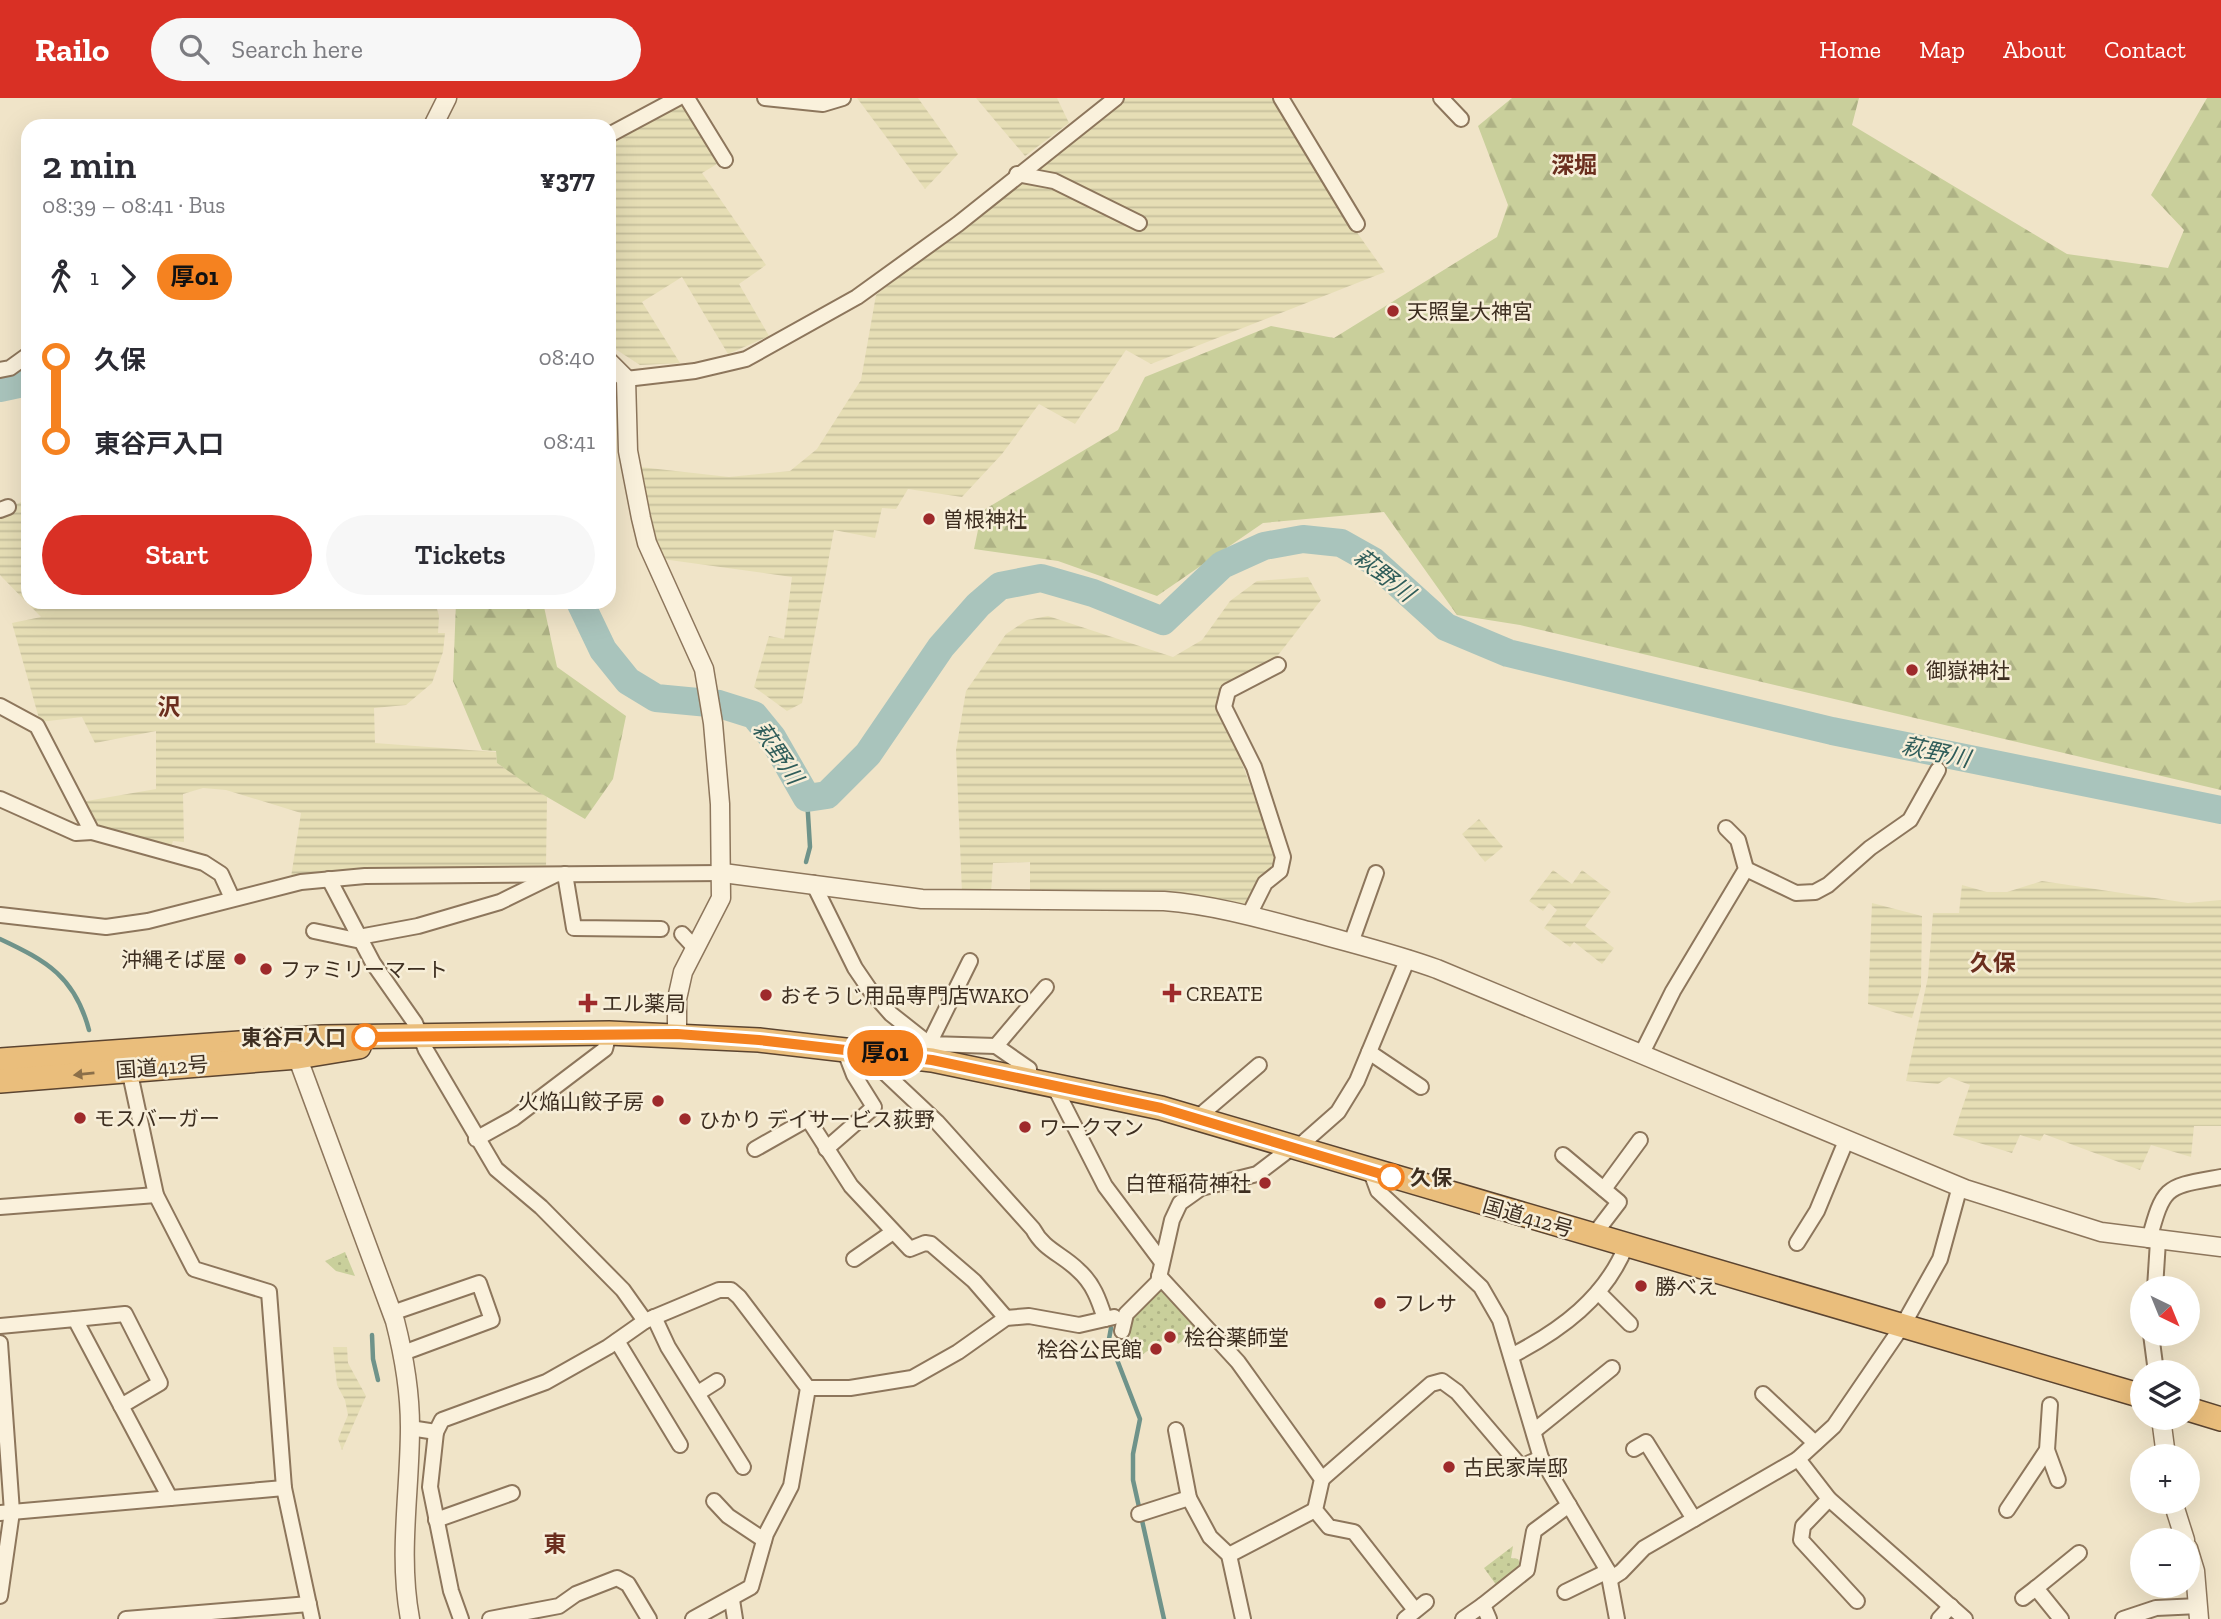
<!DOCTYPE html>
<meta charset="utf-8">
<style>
body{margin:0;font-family:"Zilla Slab","Noto Sans JP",serif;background:#f7f7f7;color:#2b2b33;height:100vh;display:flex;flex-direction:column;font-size:26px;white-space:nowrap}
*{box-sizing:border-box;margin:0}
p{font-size:23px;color:#7c7c81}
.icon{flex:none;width:38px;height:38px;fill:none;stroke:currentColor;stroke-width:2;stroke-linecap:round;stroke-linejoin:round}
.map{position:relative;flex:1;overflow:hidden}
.drawer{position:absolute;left:21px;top:21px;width:595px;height:490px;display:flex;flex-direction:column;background:#fff;border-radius:21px;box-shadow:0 7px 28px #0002}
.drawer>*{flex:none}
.badge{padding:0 14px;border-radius:23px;font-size:24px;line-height:46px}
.needle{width:46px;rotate:137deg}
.controls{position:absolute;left:2130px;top:1178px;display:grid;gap:14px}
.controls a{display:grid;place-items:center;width:70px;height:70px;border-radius:50%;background:#fff;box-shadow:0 7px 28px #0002;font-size:35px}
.map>.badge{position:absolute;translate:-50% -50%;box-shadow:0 0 0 4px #fff}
.legs{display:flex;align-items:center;gap:10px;height:77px;padding:0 21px;font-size:23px}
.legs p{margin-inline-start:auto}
.overview{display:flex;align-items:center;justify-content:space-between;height:119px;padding:0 21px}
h1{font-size:38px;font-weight:600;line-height:52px}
.primary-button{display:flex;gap:14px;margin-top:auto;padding:14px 21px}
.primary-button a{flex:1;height:80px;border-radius:42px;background:#d93025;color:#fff;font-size:28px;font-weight:600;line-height:80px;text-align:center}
.primary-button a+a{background:#f7f7f7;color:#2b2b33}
ul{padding:0 21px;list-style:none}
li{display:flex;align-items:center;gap:24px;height:84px;font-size:26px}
li i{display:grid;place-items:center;width:10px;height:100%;margin:0 9px;background:currentColor}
li i::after{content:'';width:18px;height:18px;margin:-9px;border:5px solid;border-radius:50%;background:#fff}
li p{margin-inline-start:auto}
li:first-child i{background:linear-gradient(#0000 50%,currentColor 0)}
li:last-child i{background:linear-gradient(currentColor 50%,#0000 0)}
header{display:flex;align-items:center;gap:42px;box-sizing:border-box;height:98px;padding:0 35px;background:#d93025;color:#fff}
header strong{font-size:33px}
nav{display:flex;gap:38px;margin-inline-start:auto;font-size:24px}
.search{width:490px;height:63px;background:#f7f7f7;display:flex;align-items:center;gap:18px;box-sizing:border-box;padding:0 24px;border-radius:38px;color:#7c7c81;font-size:26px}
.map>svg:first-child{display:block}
.farmland{fill:url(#farmland-rules)}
.forest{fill:url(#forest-firs)}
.park{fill:url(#park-dots)}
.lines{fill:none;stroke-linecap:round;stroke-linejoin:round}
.stream{stroke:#6f938a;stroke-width:4.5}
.river{stroke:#a9c4bc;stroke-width:28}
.minor-casing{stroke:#8d765c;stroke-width:18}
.tertiary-casing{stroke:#8d765c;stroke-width:21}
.trunk-casing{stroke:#5b4430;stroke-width:26}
.minor{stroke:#faf1dc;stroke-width:14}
.tertiary{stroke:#faf1dc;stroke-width:18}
.trunk{stroke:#eabe7c;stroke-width:23}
.oneway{fill:#8b6f49}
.line-1-casing{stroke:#fff;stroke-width:16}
.line-1{stroke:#f58220;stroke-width:10}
.poi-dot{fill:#9e2a2b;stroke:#f7eed8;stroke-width:2.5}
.stop-1-dot{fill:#fff;stroke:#f58220;stroke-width:3.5}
.labels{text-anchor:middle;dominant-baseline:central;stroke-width:5;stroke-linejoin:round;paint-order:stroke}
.poi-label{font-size:21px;fill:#3d2e20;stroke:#f7eed8;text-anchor:start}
.stop-label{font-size:21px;font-weight:bold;fill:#3d2e20;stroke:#f7eed8;text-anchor:end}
.street-label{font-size:21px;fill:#3d2e20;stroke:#f7eed8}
.neighbourhood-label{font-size:23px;font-weight:bold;fill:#6b2e1e;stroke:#f7eed8}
.water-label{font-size:23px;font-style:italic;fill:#2f5d5a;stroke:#f7eed8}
</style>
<header>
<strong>Railo</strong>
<div class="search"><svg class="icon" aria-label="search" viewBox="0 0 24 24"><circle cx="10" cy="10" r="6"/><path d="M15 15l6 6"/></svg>Search here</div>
<nav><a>Home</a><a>Map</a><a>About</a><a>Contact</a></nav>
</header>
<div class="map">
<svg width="2221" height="1521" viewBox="0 0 2221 1521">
<defs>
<pattern id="farmland-rules" width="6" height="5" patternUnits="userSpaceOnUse" patternTransform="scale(1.75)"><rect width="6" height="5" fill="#e6deb5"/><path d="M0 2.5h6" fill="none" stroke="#c6bf9b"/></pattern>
<pattern id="forest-firs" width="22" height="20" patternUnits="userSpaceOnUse" patternTransform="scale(1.75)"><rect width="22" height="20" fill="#c9cf9b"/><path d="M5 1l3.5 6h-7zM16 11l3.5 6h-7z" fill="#aeb285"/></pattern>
<pattern id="park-dots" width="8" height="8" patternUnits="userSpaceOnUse" patternTransform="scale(1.75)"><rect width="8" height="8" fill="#c9cf9b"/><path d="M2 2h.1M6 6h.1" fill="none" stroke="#aeb285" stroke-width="1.8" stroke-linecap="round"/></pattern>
</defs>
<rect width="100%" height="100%" fill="#f0e4c8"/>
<g class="farmland">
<path d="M 857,0 L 918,0 L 958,56 L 925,91 Z"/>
<path d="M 976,0 L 1057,0 L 1069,25 L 1025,58 Z"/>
<path d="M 1126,0 L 1272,0 L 1339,109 L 1385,174 L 1151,266 L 1126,252 L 1075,326 L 1039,306 L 1002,356 L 962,399 L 908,391 L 896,411 L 882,410 L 875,440 L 834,432 L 802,605 L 787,613 L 754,589 L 769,538 L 784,541 L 792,479 L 662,461 L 652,439 L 640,369 L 729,379 L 790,373 L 817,351 L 861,282 L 876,197 Z"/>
<path d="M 682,5 L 717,66 L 702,75 L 766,167 L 739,186 L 769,238 L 728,256 L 682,179 L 642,204 L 680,265 L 640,267 L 609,247 L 609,43 Z"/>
<path d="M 21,404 L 28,410 L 28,504 L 435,504 L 439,518 L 438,535 L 445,535 L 443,554 L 432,585 L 406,607 L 374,610 L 375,645 L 496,654 L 497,665 L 547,699 L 546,769 L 363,771 L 291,779 L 301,715 L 226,692 L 203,690 L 183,696 L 184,744 L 173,743 L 170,752 L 95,732 L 81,704 L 156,691 L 156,633 L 95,645 L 82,619 L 40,624 L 12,525 L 41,519 L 0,477 L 0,414 Z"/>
<path d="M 1308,479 L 1321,502 L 1272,565 L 1219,604 L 1275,754 L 1275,769 L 1256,786 L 1247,807 L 1241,809 L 1176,796 L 1030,796 L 1030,764 L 993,765 L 991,795 L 962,795 L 956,652 L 966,593 L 1006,536 L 1027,522 L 1048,518 L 1173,559 L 1202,542 L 1230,503 L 1257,483 Z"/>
<path d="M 1479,721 L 1503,749 L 1485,764 L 1462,736 Z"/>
<path d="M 1553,772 L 1572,786 L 1582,772 L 1611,794 L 1585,828 L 1614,850 L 1602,866 L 1574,844 L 1570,849 L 1544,830 L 1557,812 L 1549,805 L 1543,813 L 1529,803 Z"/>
<path d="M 2042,783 L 2188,805 L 2221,802 L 2221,1028 L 2194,1028 L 2191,1059 L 2151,1047 L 2140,1072 L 2044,1036 L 2040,1043 L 2020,1037 L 2012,1055 L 1953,1037 L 1970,987 L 1949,979 L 1938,986 L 1906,983 L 1928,879 L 1933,815 L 1959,815 L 1962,787 L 1987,794 L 2007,794 Z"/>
<path d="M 1872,805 L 1922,818 L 1921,889 L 1912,920 L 1868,906 Z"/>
<path d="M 333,1249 L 347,1249 L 348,1265 L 366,1298 L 342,1352 L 338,1341 L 348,1317 L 345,1302 L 337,1287 Z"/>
</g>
<g class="forest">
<path d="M 1512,0 L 1859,0 L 1852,27 L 2067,156 L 2168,170 L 2184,132 L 2151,97 L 2207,0 L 2221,0 L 2221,692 L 1520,527 L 1457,517 L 1384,414 L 1263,425 L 1157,498 L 1058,463 L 974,451 L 982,413 L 1118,332 L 1145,279 L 1271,228 L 1334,240 L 1497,139 L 1508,107 L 1478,28 Z"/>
<path d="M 456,504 L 543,504 L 557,569 L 626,618 L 613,681 L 585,721 L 535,692 L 497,665 L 496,653 L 482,652 L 453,583 Z"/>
</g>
<g class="park">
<path d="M 345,1154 L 355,1178 L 336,1173 L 325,1163 Z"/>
<path d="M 1160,1192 L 1169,1202 L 1173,1198 L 1200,1228 L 1178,1246 L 1171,1236 L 1139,1259 C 1118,1226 1137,1214 1160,1192 Z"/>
<path d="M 1513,1448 L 1511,1460 L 1518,1461 L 1522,1470 L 1497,1488 L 1484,1470 Z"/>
</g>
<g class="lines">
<g class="stream">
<path d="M 806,764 L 810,749 L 807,700"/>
<path d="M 0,841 C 47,863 75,879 89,932"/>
<path d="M 1111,1230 L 1109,1241 L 1140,1321 L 1133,1356 L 1133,1382 L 1164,1521"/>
<path d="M 372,1237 L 373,1261 L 378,1282"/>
</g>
<g class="river">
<path d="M 0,290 L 28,284"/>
<path d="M 580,504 L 603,552 L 628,583 L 656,600 L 719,606 L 754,617 L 772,639 L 807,700 L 827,697 L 868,656 L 941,549 L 978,507 L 1000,488 L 1041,480 L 1093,495 L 1163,523 L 1222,467 L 1264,448 L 1303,441 L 1341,445 L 1373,463 L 1446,529 L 1508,555 L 1832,633 L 2221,712"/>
</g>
<g class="minor-casing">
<g id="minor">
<path d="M 687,0 L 725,62"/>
<path d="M 765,0 L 823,6 L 843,0"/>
<path d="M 1281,0 L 1357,126"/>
<path d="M 1441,0 L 1461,21"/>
<path d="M 609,37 L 678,0"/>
<path d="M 1017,76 L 1054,83 L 1139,125"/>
<path d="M 0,272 L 10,270 L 28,257"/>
<path d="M 626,281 L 695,273 L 746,261 L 857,199 L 958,126 L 1116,0"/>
<path d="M 0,412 L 8,409"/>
<path d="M 0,608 L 37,628 L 92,734 L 204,765 L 221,776 L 232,800"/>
<path d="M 0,701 L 76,735 L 92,734"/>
<path d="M 1746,771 L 1796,795 L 1815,794 L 1828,787 L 1870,750 L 1910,722 L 1938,672"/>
<path d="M 565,776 L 574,830 L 661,831"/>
<path d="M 329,781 L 373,865 L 415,925 L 426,952 L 496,1071 L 541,1109 L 623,1192 L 645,1223 L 719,1192 L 731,1192 L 739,1199 L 808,1290 L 791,1388 L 766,1436 L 751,1489 L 693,1521"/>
<path d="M 813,785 L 855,870 L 870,892 L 891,916 L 929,946 L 932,962"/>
<path d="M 0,817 L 106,829 L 148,823 L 301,784 L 365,778 L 723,775"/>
<path d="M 1249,817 L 1265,785 L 1280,773 L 1283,759 L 1254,669 L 1224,609 L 1228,593 L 1278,567"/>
<path d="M 314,833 L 361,843"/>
<path d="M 682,836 L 695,850"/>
<path d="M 359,839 L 418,828 L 500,804 L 553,778"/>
<path d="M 1351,845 L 1376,775"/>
<path d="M 970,863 L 929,946 L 996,948"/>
<path d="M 1369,954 L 1421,989"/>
<path d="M 885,955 L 885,975 L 937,1024 L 1033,1131 C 1044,1152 1062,1156 1078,1172 C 1093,1185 1099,1202 1105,1221"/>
<path d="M 1641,957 L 1673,893 L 1746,771 L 1738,742 L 1726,730"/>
<path d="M 129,971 L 156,1097 L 194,1171 L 269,1194 L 284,1390 L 312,1521"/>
<path d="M 1029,981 L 1029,971 L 996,948 L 1046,889"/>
<path d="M 1053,986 L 1105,1088 L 1162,1164"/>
<path d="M 1197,1020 L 1259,967"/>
<path d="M 476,1041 L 514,1020 L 605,951 L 609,935"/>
<path d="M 755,1051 L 808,1021 L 851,1088 L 910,1151 L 925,1145 L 931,1146 L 974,1183 L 1006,1220"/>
<path d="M 826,1051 L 874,1009 L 854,977 L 844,951"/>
<path d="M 1563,1057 L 1619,1104 L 1593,1138"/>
<path d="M 1371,1074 L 1378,1093 L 1481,1189 L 1500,1222 L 1541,1360 L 1608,1473 L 1617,1521"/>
<path d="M 1960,1088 L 1940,1161 L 1903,1227 L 1834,1328 L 1798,1361 L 1829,1401 L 1965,1521"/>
<path d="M 1604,1091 L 1640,1042"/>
<path d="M 0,1109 L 156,1097"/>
<path d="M 2149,1142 C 2164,1086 2166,1089 2221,1079"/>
<path d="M 1797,1145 L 1817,1113 L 1846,1043"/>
<path d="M 854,1161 L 893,1134"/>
<path d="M 1159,1178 L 1238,1264 L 1322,1381 L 1315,1412 L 1329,1429 L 1354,1434 L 1415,1512"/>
<path d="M 2155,1190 L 2158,1143"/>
<path d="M 1598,1194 L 1630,1226"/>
<path d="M 392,1215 L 479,1185 L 492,1222 L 403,1255"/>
<path d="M 654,1219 L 668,1249 L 743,1369"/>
<path d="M 75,1221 L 125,1216 L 160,1285 L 121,1308"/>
<path d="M 0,1228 L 75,1221 L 170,1400"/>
<path d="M 1122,1233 L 1126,1216 L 1158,1184 L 1172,1122 L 1180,1105 L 1201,1090 L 1257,1076 L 1290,1051 L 1296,1051 L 1338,1014 L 1357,983 L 1408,860"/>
<path d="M 2151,1236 L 2156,1274"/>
<path d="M 617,1243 L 680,1347"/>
<path d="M 0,1245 L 12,1414 L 0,1498"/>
<path d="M 1513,1257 C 1561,1232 1605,1200 1626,1148"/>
<path d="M 808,1290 L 850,1290 L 912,1280 L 958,1254 L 1006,1220 L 1029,1218 L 1079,1227 L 1114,1219"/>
<path d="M 698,1295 L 717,1283"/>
<path d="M 1763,1296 L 1815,1345"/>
<path d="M 410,1330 L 436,1334 L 442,1322 L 546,1284 L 608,1249 L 645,1223"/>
<path d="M 1176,1332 L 1189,1400 L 1210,1439 L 1229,1457 L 1243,1521"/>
<path d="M 1534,1333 L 1612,1270"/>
<path d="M 436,1334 L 430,1389 L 451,1493 L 461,1521"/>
<path d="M 1634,1351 L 1646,1344 L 1694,1421"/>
<path d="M 2047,1352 L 2058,1382"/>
<path d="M 1322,1381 L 1431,1286 L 1442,1283 L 1457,1294 L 1521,1369 L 1541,1360"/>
<path d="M 1829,1401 L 1803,1428 L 1801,1442 L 1857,1503"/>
<path d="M 714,1403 L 728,1418 L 764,1442"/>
<path d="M 2007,1412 L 2047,1352 L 2050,1307"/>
<path d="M 0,1415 L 284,1390"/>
<path d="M 1139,1416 L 1189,1400"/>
<path d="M 436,1422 L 512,1395"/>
<path d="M 1229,1457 L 1315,1412"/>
<path d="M 1610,1481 L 1621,1474 L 1644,1450 L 1798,1361"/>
<path d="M 1565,1494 L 1608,1473"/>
<path d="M 2023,1500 L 2036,1490"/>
<path d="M 732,1502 L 735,1521"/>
<path d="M 126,1521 L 309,1506"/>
<path d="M 490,1521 L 559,1508 L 576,1496 L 617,1480 L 628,1486 L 649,1521"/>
<path d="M 1405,1521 L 1426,1504"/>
<path d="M 1463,1521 L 1483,1507"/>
<path d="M 1489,1521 L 1483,1507 L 1527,1472 L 1534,1433 L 1569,1407"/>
<path d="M 1939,1521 L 1951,1508"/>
<path d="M 2061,1521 L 2036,1490 L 2079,1455"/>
<path d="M 2123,1521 L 2156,1510 L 2199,1508"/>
</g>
</g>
<g class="tertiary-casing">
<g id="tertiary">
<path d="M 433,28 L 447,0"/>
<path d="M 609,264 L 626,281 L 628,353 L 641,420 L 647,445 L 704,571 L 713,625 L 720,706 L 721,800 L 683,874 L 677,901 L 677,936"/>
<path d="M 723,775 L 922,801 L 1164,803 C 1215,807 1263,821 1312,834 C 1354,846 1396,856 1437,871 L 1965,1091 L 2101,1134 L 2221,1149"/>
<path d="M 294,950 L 395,1223 C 404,1258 410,1292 410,1329 C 410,1394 398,1456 410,1521"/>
<path d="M 2161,1320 L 2166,1358"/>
<path d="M 2173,1404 L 2185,1442"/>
<path d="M 2188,1450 L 2195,1473 L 2199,1521"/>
</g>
</g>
<g class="trunk-casing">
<g id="trunk">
<path d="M 0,962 L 322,939 L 609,935 L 759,942 L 932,962 L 1161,1010 L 2142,1298"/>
<path d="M 0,983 L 298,959 L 359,949"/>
<path d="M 2188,1311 L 2221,1321"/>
</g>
</g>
<use href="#minor" class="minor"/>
<use href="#tertiary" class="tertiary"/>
<use href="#trunk" class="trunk"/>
</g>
<defs><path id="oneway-solid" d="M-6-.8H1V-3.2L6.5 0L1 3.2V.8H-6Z" transform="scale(1.75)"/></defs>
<use class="oneway" href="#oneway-solid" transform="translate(84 976) rotate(174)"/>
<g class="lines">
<g class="line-1-casing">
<path id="line-1" d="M 365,939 L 677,936 L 759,942 L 932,962 L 1161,1010 L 1391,1079"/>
</g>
<use href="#line-1" class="line-1"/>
</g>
<g class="poi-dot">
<circle cx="1393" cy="213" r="7"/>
<circle cx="929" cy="421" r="7"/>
<circle cx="1912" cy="572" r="7"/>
<circle cx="240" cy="861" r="7"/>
<circle cx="266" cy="871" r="7"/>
<path d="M1168.5 884.5h7v7h7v7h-7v7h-7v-7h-7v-7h7z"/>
<circle cx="766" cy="897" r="7"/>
<path d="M584.5 894.5h7v7h7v7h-7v7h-7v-7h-7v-7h7z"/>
<circle cx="658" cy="1003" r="7"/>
<circle cx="80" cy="1020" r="7"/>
<circle cx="685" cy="1021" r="7"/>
<circle cx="1025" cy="1029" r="7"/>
<circle cx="1265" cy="1085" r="7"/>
<circle cx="1641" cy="1188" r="7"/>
<circle cx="1380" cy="1205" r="7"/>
<circle cx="1170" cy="1239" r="7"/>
<circle cx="1156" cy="1251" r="7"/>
<circle cx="1449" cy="1369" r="7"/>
</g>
<g class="stop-1-dot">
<circle cx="365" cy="939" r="12"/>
<circle cx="1391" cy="1079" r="12"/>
</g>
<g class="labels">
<g class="poi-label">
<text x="1407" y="213">天照皇大神宮</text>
<text x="943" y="421">曽根神社</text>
<text x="1926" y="572">御嶽神社</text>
<text x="226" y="861" text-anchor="end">沖縄そば屋</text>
<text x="280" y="871">ファミリーマート</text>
<text x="1186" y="895">CREATE</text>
<text x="780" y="897">おそうじ用品専門店WAKO</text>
<text x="602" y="905">エル薬局</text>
<text x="644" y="1003" text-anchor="end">火焔山餃子房</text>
<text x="94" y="1020">モスバーガー</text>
<text x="699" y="1021">ひかり デイサービス荻野</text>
<text x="1039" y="1029">ワークマン</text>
<text x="1251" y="1085" text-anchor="end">白笹稲荷神社</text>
<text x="1655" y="1188">勝べえ</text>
<text x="1394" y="1205">フレサ</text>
<text x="1184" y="1239">桧谷薬師堂</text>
<text x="1142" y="1251" text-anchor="end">桧谷公民館</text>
<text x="1463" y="1369">古民家岸邸</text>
</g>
<g class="stop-label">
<text x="346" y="939">東谷戸入口</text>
<text x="1410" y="1079" text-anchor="start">久保</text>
</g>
<g class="street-label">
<text transform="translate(162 969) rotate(-4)">国道412号</text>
<text transform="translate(1528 1119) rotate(16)">国道412号</text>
</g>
<g class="neighbourhood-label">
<text x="1574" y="67">深堀</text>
<text x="169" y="609">沢</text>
<text x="1993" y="865">久保</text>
<text x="555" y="1446">東</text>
</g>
<g class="water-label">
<text transform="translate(1384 477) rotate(38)">萩野川</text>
<text transform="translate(1936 654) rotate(12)">萩野川</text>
<text transform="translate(778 655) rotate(56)">萩野川</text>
</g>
</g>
</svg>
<div class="controls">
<a><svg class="needle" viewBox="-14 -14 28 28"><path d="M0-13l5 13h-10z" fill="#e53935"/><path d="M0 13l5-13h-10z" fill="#7c7c81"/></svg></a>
<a><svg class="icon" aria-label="layers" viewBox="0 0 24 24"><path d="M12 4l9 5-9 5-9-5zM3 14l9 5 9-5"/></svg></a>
<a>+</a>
<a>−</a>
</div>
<b class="badge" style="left:885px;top:955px;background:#f58220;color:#111">厚01</b>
<section class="drawer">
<div class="overview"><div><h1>2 min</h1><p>08:39 – 08:41 · Bus</p></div><b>¥377</b></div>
<div class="legs"><svg class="icon" aria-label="walk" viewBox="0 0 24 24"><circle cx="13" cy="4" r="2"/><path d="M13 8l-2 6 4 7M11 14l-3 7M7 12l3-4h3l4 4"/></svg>1<svg class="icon" aria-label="forward" viewBox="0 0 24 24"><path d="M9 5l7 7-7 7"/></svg><b class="badge" style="background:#f58220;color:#111">厚01</b></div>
<ul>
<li><i style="color:#f58220"></i><b>久保</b><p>08:40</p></li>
<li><i style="color:#f58220"></i><b>東谷戸入口</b><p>08:41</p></li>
</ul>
<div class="primary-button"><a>Start</a><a>Tickets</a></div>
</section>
</div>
